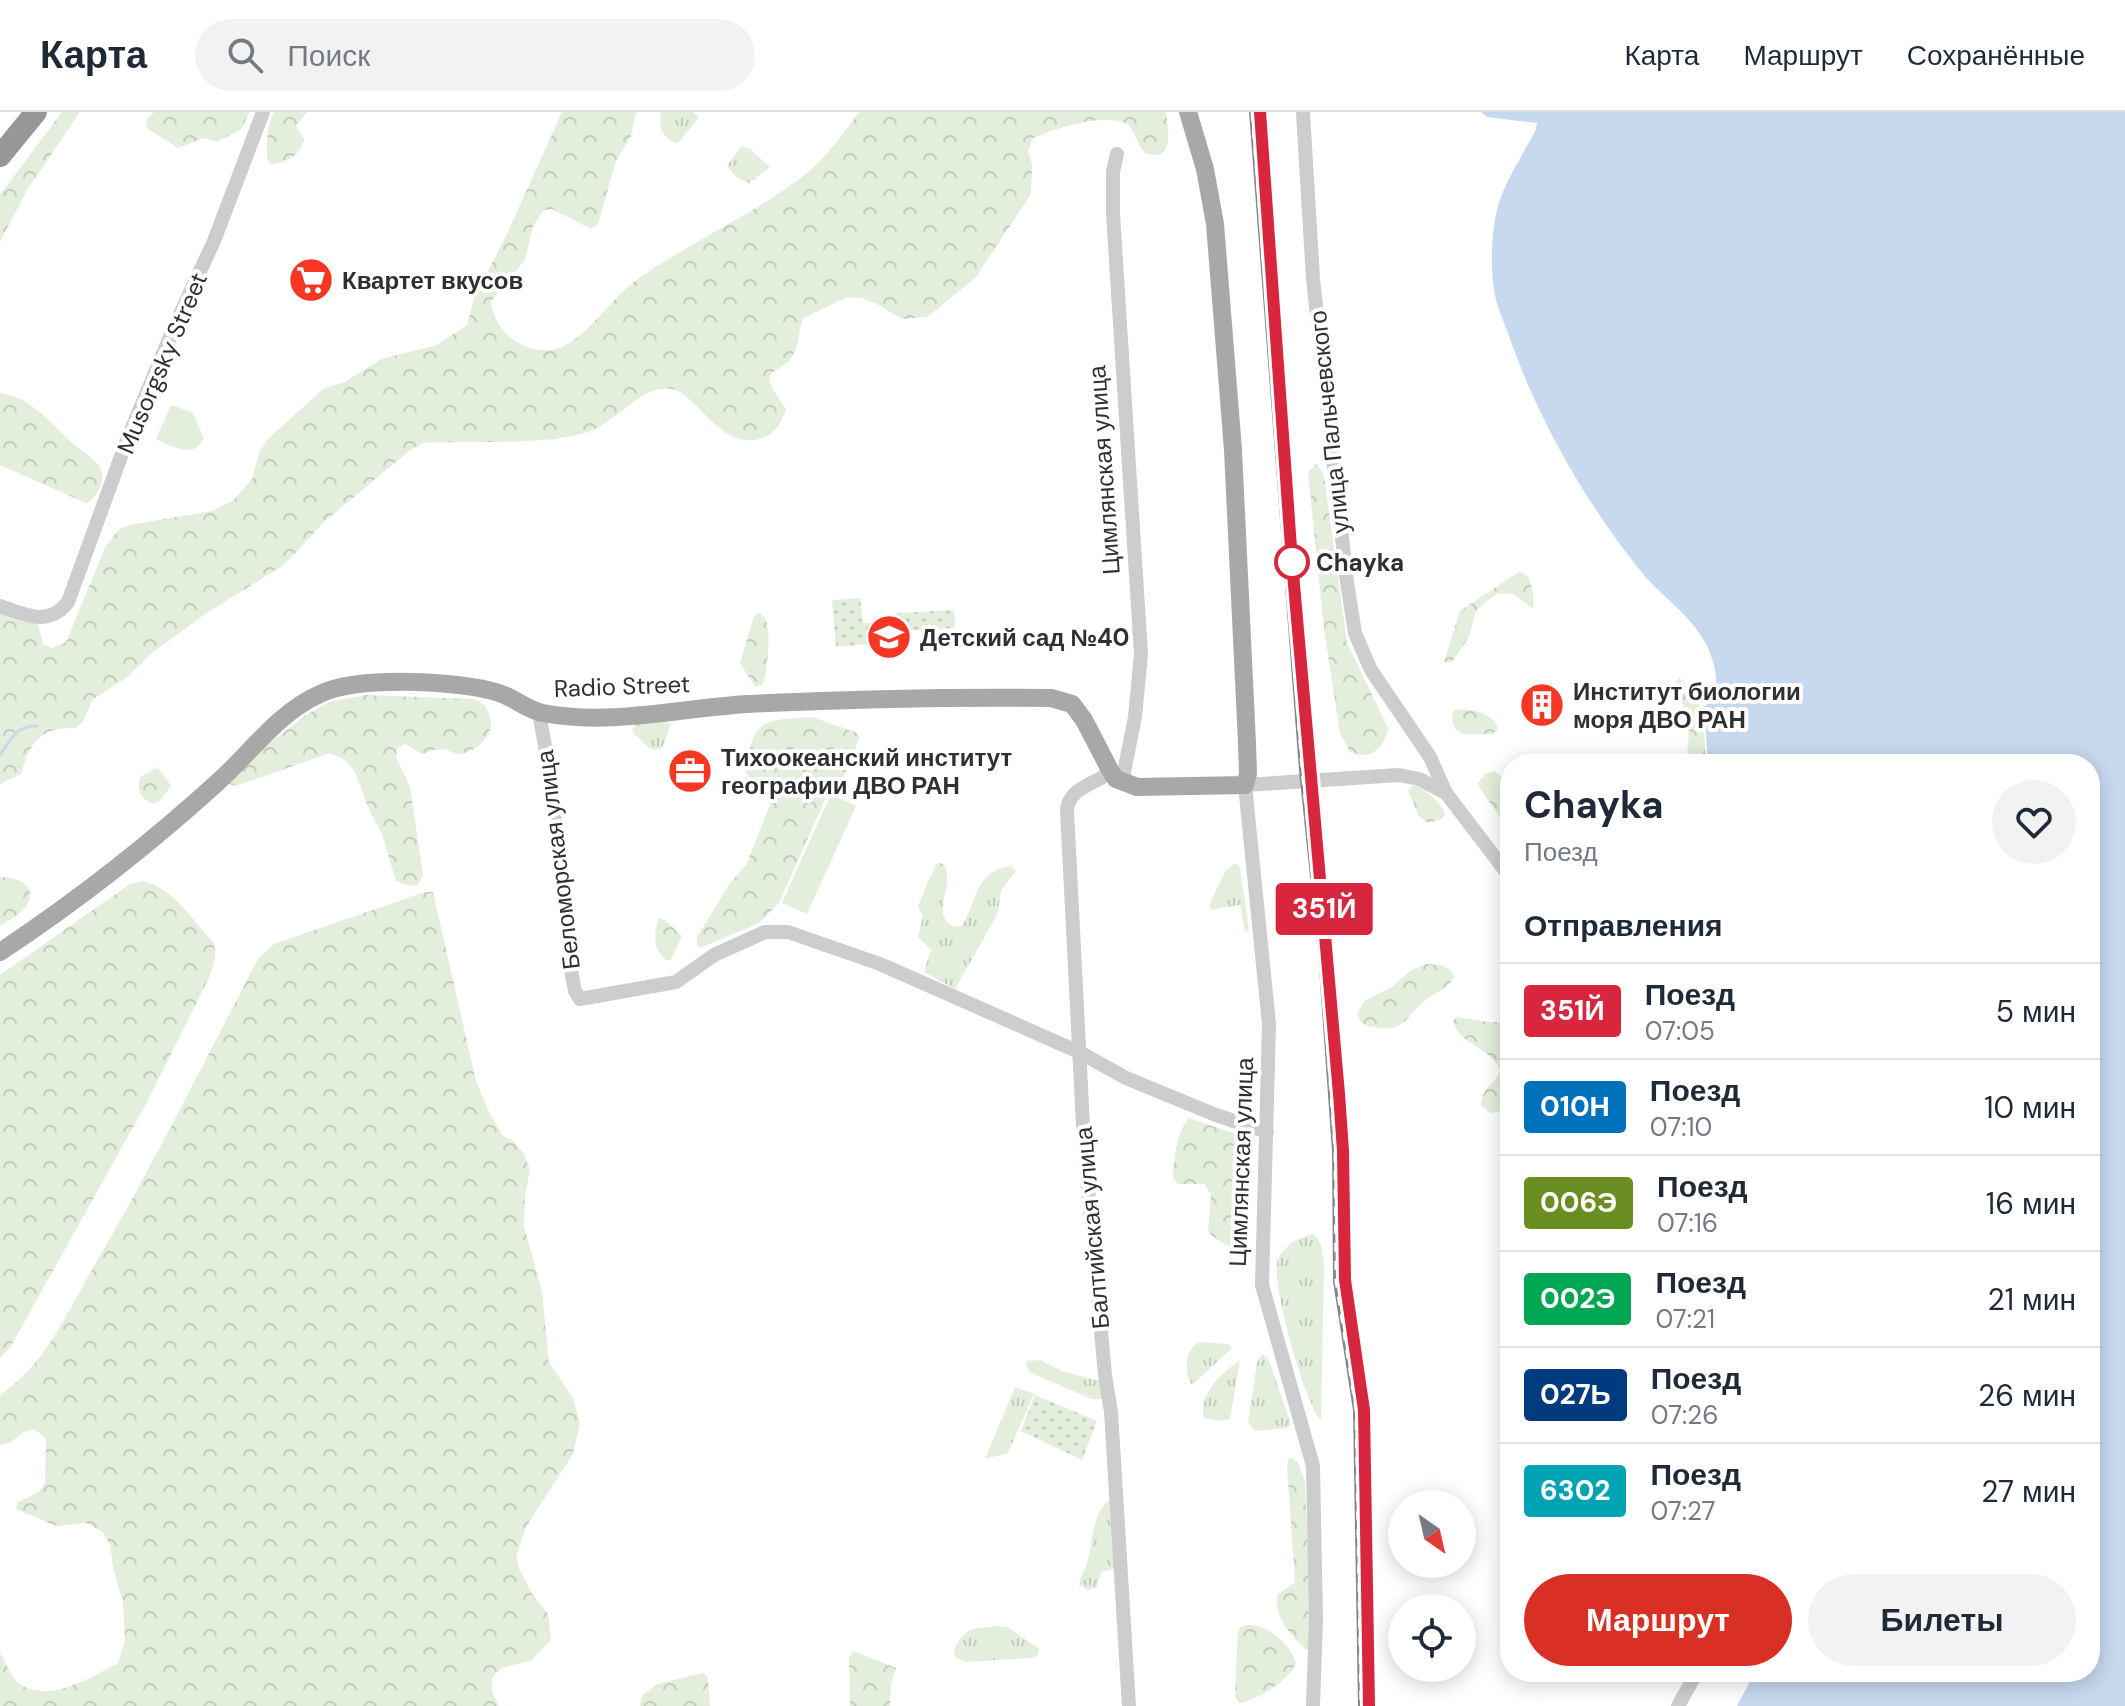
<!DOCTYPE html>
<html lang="ru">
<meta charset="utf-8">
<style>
body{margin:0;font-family:"DM Sans",sans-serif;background:#f2f2f3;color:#1f2937;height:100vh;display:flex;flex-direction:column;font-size:30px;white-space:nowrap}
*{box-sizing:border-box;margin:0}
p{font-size:26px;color:#747a83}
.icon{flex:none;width:44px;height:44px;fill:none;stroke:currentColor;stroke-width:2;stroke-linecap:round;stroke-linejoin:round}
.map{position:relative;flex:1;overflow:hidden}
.drawer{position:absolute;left:1500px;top:642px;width:600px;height:928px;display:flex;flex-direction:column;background:#fff;border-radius:32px;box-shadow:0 4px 20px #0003}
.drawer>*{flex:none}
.badge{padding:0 16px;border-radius:6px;font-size:28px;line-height:52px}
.needle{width:52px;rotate:146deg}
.tools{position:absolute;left:1388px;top:1378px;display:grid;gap:16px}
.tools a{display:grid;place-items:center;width:88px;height:88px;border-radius:50%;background:#fff;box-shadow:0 4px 20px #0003;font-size:40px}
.map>.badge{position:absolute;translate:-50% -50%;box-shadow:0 0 0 4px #fff}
h2{padding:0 24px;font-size:30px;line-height:72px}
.round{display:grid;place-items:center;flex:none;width:84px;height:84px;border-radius:42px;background:#f2f2f3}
.headline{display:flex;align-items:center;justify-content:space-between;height:136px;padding:0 24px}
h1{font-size:38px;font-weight:700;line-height:60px}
.primary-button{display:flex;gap:16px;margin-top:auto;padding:16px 24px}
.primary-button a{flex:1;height:92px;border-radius:48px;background:#d93025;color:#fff;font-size:32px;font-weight:700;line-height:92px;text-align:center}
.primary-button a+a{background:#f2f2f3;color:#1f2937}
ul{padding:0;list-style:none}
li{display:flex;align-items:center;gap:24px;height:96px;padding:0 24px;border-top:2px solid #e0e1e3}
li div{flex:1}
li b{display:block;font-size:30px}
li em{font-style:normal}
li .badge{min-width:88px;font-weight:700;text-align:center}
header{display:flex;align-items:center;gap:48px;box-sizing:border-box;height:112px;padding:0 40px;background:#fff;border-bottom:2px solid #e0e1e3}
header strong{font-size:38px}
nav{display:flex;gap:44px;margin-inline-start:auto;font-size:28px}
.search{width:560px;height:72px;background:#f2f2f3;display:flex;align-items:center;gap:20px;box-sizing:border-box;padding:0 28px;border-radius:44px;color:#747a83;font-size:30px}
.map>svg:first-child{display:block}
.grass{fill:url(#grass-tufts)}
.forest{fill:url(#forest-crowns)}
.park{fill:url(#park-dots)}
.pitch{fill:#e3eedc}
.water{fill:#c7d9ef}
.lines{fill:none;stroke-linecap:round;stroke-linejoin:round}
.stream{stroke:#c7d9ef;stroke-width:3}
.minor{stroke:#cdcdcd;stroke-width:14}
.major{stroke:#a8a8a8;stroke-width:18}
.highway{stroke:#979797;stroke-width:22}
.rail-casing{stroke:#858585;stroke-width:6}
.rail{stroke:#fff;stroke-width:3;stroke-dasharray:9;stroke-linecap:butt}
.line-casing{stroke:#fff;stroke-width:18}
.line{stroke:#d7263d;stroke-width:12}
.stop-dot{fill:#fff;stroke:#d7263d;stroke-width:4}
.labels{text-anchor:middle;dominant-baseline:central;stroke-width:8;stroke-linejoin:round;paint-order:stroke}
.poi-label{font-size:24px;font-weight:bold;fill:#303030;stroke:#fff;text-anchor:start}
.street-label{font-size:24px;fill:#303030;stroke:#fff}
.stop-label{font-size:24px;font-weight:bold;fill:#303030;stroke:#fff;text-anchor:start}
</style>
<header>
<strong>Карта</strong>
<div class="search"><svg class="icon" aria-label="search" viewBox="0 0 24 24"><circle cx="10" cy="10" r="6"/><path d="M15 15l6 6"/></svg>Поиск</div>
<nav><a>Карта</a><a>Маршрут</a><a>Сохранённые</a></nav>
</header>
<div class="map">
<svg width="2125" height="1594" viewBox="0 0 2125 1594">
<defs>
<pattern id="grass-tufts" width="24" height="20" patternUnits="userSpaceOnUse" patternTransform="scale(2)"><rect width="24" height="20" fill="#e3eedc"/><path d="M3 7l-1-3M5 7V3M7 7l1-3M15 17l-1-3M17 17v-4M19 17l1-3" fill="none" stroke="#c3ccbd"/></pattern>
<pattern id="forest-crowns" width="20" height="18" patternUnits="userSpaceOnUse" patternTransform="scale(2)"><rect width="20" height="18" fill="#e3eedc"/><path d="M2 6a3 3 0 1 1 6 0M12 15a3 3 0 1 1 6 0" fill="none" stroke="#c3ccbd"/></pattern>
<pattern id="park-dots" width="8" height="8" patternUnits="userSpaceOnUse" patternTransform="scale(2)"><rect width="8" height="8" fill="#e3eedc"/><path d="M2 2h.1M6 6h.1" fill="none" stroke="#c3ccbd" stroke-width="1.8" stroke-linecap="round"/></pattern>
</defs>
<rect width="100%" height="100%" fill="#fff"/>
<g class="grass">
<path d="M 661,0 L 693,0 L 699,5 L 679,30 L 675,31 C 662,25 658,14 661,0 Z"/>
<path d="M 741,34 L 750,37 L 770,55 L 749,71 L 735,64 L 727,54 Z"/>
<path d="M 636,610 L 656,609 L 671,612 L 662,636 C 648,642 641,627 632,619 Z"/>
<path d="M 940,751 L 944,753 C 956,775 928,803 955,815 L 962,813 L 966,807 C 978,781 979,758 1011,754 L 1016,759 L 1001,778 L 998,801 L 955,877 L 924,860 L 931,837 L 918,825 L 923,805 L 918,794 L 936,752 Z"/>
<path d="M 1236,752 L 1240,756 L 1249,818 L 1245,820 L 1240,793 L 1211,798 L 1209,793 L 1226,758 Z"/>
<path d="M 1314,1122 L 1321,1132 L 1324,1154 L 1321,1309 C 1306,1294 1269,1167 1278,1147 C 1284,1134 1300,1124 1314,1122 Z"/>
<path d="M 1200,1230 L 1228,1232 L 1232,1236 L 1192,1273 C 1183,1261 1185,1235 1200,1230 Z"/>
<path d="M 1262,1242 L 1268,1246 L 1290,1309 L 1290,1314 L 1287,1316 L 1255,1319 L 1248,1311 L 1257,1251 Z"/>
<path d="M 1040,1248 L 1062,1259 L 1099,1269 L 1104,1287 L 1092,1287 L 1029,1260 L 1026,1252 L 1028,1249 Z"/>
<path d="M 1240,1248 L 1230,1307 L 1219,1309 L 1204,1306 C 1198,1281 1222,1261 1240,1248 Z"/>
<path d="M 1015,1275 L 1034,1282 L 1008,1341 L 985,1347 Z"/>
<path d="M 1110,1387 L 1114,1457 L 1101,1460 L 1096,1476 L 1088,1478 L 1079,1473 C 1080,1464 1086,1457 1088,1448 C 1093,1428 1092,1401 1110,1387 Z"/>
<path d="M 999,1514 L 1007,1515 L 1037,1535 L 1039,1537 L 1038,1543 L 1031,1546 L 965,1550 L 955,1545 L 954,1539 C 965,1513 974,1517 999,1514 Z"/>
</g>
<g class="forest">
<path d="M 62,0 L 80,0 L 27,78 L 0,130 L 0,83 Z"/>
<path d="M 154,0 L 250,0 L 241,17 L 217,30 L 204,26 L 178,36 L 147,16 L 146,8 Z"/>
<path d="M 274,0 L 307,0 L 296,14 L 304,27 C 301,43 287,51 272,52 L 267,47 C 267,30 266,16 274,0 Z"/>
<path d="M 562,0 L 636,0 L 631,24 L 616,49 L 598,112 L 591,117 L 552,97 L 544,98 L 533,114 L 525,148 L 491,189 C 494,219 521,241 551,238 C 577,235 604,198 622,180 C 636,166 655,156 672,145 C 717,117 766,94 807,61 C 827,45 844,20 859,0 L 1166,0 C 1169,18 1174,52 1145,41 C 1138,33 1135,21 1129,13 C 1107,0 1056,15 1032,27 L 1028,40 L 1032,52 L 1031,82 L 976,165 L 941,194 L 927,205 L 902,207 L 877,192 L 861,186 L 847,185 L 804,206 C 798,215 800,226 796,237 C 782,271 750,246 786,297 C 783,308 776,320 765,325 C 722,343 699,283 672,277 C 645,271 616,309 593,318 C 550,335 471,328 423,331 L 409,339 L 324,410 L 284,453 L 205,502 L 152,541 L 126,566 L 92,588 L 83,609 L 76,616 C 41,615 30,629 21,662 L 0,672 L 0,499 L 38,512 L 43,532 L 52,536 L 66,530 L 105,436 L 118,418 L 129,413 L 212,399 L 233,389 L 252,367 L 259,341 L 267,328 L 323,277 L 345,270 L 381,247 L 437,233 L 467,213 L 474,186 L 506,124 Z"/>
<path d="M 0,281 C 32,285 52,313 76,334 C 83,340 94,346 99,354 C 108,368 98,384 86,391 L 0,353 Z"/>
<path d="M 1317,352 L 1324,364 L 1347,531 L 1388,616 C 1385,636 1370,649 1350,640 L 1340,621 L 1324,517 L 1308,360 Z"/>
<path d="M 1519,460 L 1528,464 L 1533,481 L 1533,497 L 1514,482 L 1499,481 L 1488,488 L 1476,499 L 1469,525 L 1452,550 L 1444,550 L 1460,499 Z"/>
<path d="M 759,501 C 764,505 765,504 767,511 C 770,523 768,563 762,573 L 755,575 L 740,551 L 754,504 Z"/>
<path d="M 1679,566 C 1706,585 1704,622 1706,652 L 1685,652 C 1692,623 1689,599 1674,573 Z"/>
<path d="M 365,583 L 474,587 L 484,592 C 487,598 491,605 491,611 C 492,626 474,640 460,642 C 453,643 449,637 441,637 C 435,637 428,640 422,642 L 405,632 L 397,636 L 396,645 L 410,675 L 423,763 L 418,773 L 408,774 L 396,769 L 382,722 L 370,700 L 355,660 L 345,648 L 330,641 L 236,674 L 225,671 L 227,664 L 306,603 L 329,590 Z"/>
<path d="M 1454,598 C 1471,597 1492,599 1498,617 L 1493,622 L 1462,622 C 1453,618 1450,608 1454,598 Z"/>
<path d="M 812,605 L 855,620 L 860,625 L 842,669 L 826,685 L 779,791 L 759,811 L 700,836 L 697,833 L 697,825 L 730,771 L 746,753 L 775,681 L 775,678 C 766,671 752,669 746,662 C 752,608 760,608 812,605 Z"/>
<path d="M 158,655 L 171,674 L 160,689 L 154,692 C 140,688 137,677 140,665 Z"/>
<path d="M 1494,659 C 1516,671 1510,698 1510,720 L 1477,672 L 1485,662 Z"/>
<path d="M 1413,673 C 1427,678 1439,688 1445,702 L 1442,707 L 1428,711 L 1419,704 L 1408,679 Z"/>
<path d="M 0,765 C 17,765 40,774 26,794 C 20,803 9,808 0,814 Z"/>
<path d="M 142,769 C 172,774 193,809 213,830 C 218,843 213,853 209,866 L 146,992 L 11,1234 L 0,1246 L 0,863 L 130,772 Z"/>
<path d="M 425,780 L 433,780 L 476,969 L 488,998 L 503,1024 L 513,1029 L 524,1042 L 530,1058 L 525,1084 L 524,1114 L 542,1180 L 549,1250 L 573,1286 L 580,1311 L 573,1342 L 526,1415 L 516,1445 L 520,1459 L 534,1485 L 548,1502 L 551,1528 L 531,1549 L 501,1556 L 492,1566 L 492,1580 L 499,1594 L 0,1594 L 0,1541 C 5,1550 10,1561 16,1569 C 45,1594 88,1567 118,1551 L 125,1529 L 123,1491 L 113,1455 L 110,1433 L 103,1420 L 86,1411 L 56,1414 L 16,1397 L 18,1390 L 39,1380 L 45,1371 L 46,1327 C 26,1304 20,1332 0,1333 L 0,1283 C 45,1253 67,1201 93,1156 C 152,1055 204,950 258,847 L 274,832 Z"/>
<path d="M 659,806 L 665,808 L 682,824 L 671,848 L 666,848 C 653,838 653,820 659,806 Z"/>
<path d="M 1426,852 C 1438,853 1450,852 1454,865 C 1447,877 1435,881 1424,889 C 1407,904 1404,920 1378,916 C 1370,915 1366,914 1360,909 L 1357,902 L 1364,889 L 1392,875 L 1410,859 Z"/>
<path d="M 1456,905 L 1487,910 L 1510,910 L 1510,997 L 1491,1001 L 1481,994 C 1482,973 1495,974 1500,958 C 1491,935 1458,933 1453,909 Z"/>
<path d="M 1189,1006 L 1239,1023 L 1247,1029 L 1251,1051 L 1248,1132 C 1235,1141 1222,1131 1210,1122 L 1208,1119 L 1211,1082 L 1204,1072 L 1178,1072 L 1173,1066 C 1174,1048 1176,1020 1189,1006 Z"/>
<path d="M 1291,1345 L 1298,1351 L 1305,1370 L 1311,1508 L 1308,1536 L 1306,1537 C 1291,1524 1272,1503 1278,1482 L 1295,1470 L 1287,1354 L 1288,1348 Z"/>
<path d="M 1246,1513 C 1268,1512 1289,1531 1296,1551 C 1290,1568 1257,1588 1240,1591 L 1236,1587 L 1235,1580 L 1238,1519 L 1240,1515 Z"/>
<path d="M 853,1539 L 896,1556 L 891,1572 L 890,1594 L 850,1594 L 849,1546 Z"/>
<path d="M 703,1561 L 708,1565 L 710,1594 L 640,1594 L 642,1584 L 657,1572 Z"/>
</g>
<g class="park">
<path d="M 860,486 L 863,511 L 879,510 L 880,531 L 836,535 L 832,488 Z"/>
<path d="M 954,498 L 955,516 L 897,519 L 896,501 Z"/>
<path d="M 1035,1283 L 1097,1309 L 1082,1348 L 1021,1319 Z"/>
</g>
<g class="pitch">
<path d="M 171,293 L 192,300 L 204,326 C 194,348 172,334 156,327 Z"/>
<path d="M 831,682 L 856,694 L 807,802 L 782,791 Z"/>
</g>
<path class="water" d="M 1481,0 L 2125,0 L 2125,1594 L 1737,1594 L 1752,1566 L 1742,1560 L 2090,1560 L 2090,652 L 1708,652 L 1704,595 C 1723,578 1716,554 1707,534 C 1691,502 1660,484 1639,457 C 1584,388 1538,307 1509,224 C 1504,210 1496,193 1494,178 C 1490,149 1491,110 1502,82 C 1511,60 1525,39 1536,17 L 1537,11 L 1487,5 Z"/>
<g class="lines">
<path class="stream" d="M 0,643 C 11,628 16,613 37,614"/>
<g class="minor">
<path d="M 1303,0 L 1313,167 L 1347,470 L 1355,521 L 1371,558 L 1430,645 L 1446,681 L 1510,765"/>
<path d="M 1117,42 L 1113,60 L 1113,102 L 1141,542 L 1135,605 L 1122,670"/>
<path d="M 0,494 C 25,503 49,515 68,490 L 127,328 L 175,213 L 214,129 L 263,0"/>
<path d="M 539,601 L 551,667 L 572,864 L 575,879 L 580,887 L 676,870 L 714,843 L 765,820 L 788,820 L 880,852 L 1079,940 L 1126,966 L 1216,1003 L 1267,1020"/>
<path d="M 1111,660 C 1095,672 1068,676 1067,699 L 1084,1033 L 1105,1263 L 1111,1300 L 1129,1594"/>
<path d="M 1313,1594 L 1316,1508 L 1313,1354 L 1262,1173 L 1269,912 L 1245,673 L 1399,663 L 1419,667 L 1446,681"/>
<path d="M 1678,1594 L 1697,1560"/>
</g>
<path class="major" d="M 0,840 C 77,789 151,731 219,669 C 252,639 279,600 320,582 C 357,564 459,568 499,581 C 515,586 527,598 543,601 C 609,614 681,596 748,592 C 848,587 950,585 1051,586 L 1072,592 L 1084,608 L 1111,660 L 1116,667 L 1137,675 L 1245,673 L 1248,662 L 1247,631 L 1233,338 L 1215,112 L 1205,57 L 1188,0"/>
<path class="highway" d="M 0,44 L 36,0"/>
<g class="rail-casing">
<path id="rail" d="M 1252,0 L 1302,658 L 1321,842 L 1335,1039 L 1336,1169 L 1356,1298 L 1361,1594"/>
</g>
<use href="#rail" class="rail"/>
</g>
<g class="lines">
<g class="line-casing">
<path id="line" d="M 1260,0 L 1292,450 L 1339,982 L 1343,1039 L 1345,1168 L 1364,1298 L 1369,1594"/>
</g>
<use href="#line" class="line"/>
</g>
<defs>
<g id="supermarket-disc" transform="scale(2.3)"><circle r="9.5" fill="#f53724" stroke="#fff"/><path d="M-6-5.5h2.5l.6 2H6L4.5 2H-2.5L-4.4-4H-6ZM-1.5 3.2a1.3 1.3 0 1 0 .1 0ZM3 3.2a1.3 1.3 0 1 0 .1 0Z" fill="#fff"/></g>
<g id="school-disc" transform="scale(2.3)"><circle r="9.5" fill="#f53724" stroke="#fff"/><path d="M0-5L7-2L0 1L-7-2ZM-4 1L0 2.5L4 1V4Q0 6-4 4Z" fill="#fff"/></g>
<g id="building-disc" transform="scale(2.3)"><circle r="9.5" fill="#f53724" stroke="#fff"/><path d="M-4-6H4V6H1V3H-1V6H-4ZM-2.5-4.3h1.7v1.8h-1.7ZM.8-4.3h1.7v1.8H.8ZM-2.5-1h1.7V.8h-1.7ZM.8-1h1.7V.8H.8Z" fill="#fff"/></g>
<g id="office-disc" transform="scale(2.3)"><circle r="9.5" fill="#f53724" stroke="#fff"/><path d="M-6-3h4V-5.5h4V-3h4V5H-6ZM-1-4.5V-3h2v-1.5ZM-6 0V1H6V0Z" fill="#fff"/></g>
</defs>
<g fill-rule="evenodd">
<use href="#supermarket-disc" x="311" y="168"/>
<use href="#school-disc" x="889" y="525"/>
<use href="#building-disc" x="1542" y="593"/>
<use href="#office-disc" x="690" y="659"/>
</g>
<circle class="stop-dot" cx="1292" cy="450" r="16"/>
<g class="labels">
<g class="poi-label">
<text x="342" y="168">Квартет вкусов</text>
<text x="920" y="525">Детский сад №40</text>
<text x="1573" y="579">Институт биологии<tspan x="1573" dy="28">моря ДВО РАН</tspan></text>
<text x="721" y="645">Тихоокеанский институт<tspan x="721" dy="28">географии ДВО РАН</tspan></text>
</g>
<g class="street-label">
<text transform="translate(162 251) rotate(-67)">Musorgsky Street</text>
<text transform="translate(1329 310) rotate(-96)">улица Пальчевского</text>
<text transform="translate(1104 358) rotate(-94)">Цимлянская улица</text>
<text transform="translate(622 574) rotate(-2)">Radio Street</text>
<text transform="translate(558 748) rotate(-97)">Беломорская улица</text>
<text transform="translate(1241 1050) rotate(-88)">Цимлянская улица</text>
<text transform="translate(1092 1116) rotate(-95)">Балтийская улица</text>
</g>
<g class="stop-label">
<text x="1316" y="450">Chayka</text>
</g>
</g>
</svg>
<div class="tools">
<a><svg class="needle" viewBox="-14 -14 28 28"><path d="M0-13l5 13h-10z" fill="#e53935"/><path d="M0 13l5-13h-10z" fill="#747a83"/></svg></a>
<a><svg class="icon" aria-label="locate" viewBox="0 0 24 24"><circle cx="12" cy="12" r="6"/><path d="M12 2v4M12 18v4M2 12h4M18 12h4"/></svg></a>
</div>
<b class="badge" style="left:1324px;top:797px;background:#d7263d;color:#fff">351Й</b>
<section class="drawer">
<div class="headline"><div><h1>Chayka</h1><p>Поезд</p></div><a class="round"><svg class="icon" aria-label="heart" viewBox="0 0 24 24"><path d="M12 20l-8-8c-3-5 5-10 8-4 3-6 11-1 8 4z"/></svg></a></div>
<h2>Отправления</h2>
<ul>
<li><span class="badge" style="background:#d7263d;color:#fff">351Й</span><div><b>Поезд</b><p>07:05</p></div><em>5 мин</em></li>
<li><span class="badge" style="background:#0072bc;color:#fff">010Н</span><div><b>Поезд</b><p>07:10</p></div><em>10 мин</em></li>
<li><span class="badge" style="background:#6b8e23;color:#fff">006Э</span><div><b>Поезд</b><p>07:16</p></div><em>16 мин</em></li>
<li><span class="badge" style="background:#00a651;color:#fff">002Э</span><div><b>Поезд</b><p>07:21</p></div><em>21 мин</em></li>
<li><span class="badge" style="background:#003b80;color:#fff">027Ь</span><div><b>Поезд</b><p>07:26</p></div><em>26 мин</em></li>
<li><span class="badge" style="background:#00a3b4;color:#fff">6302</span><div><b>Поезд</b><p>07:27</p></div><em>27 мин</em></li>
</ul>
<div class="primary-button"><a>Маршрут</a><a>Билеты</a></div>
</section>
</div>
